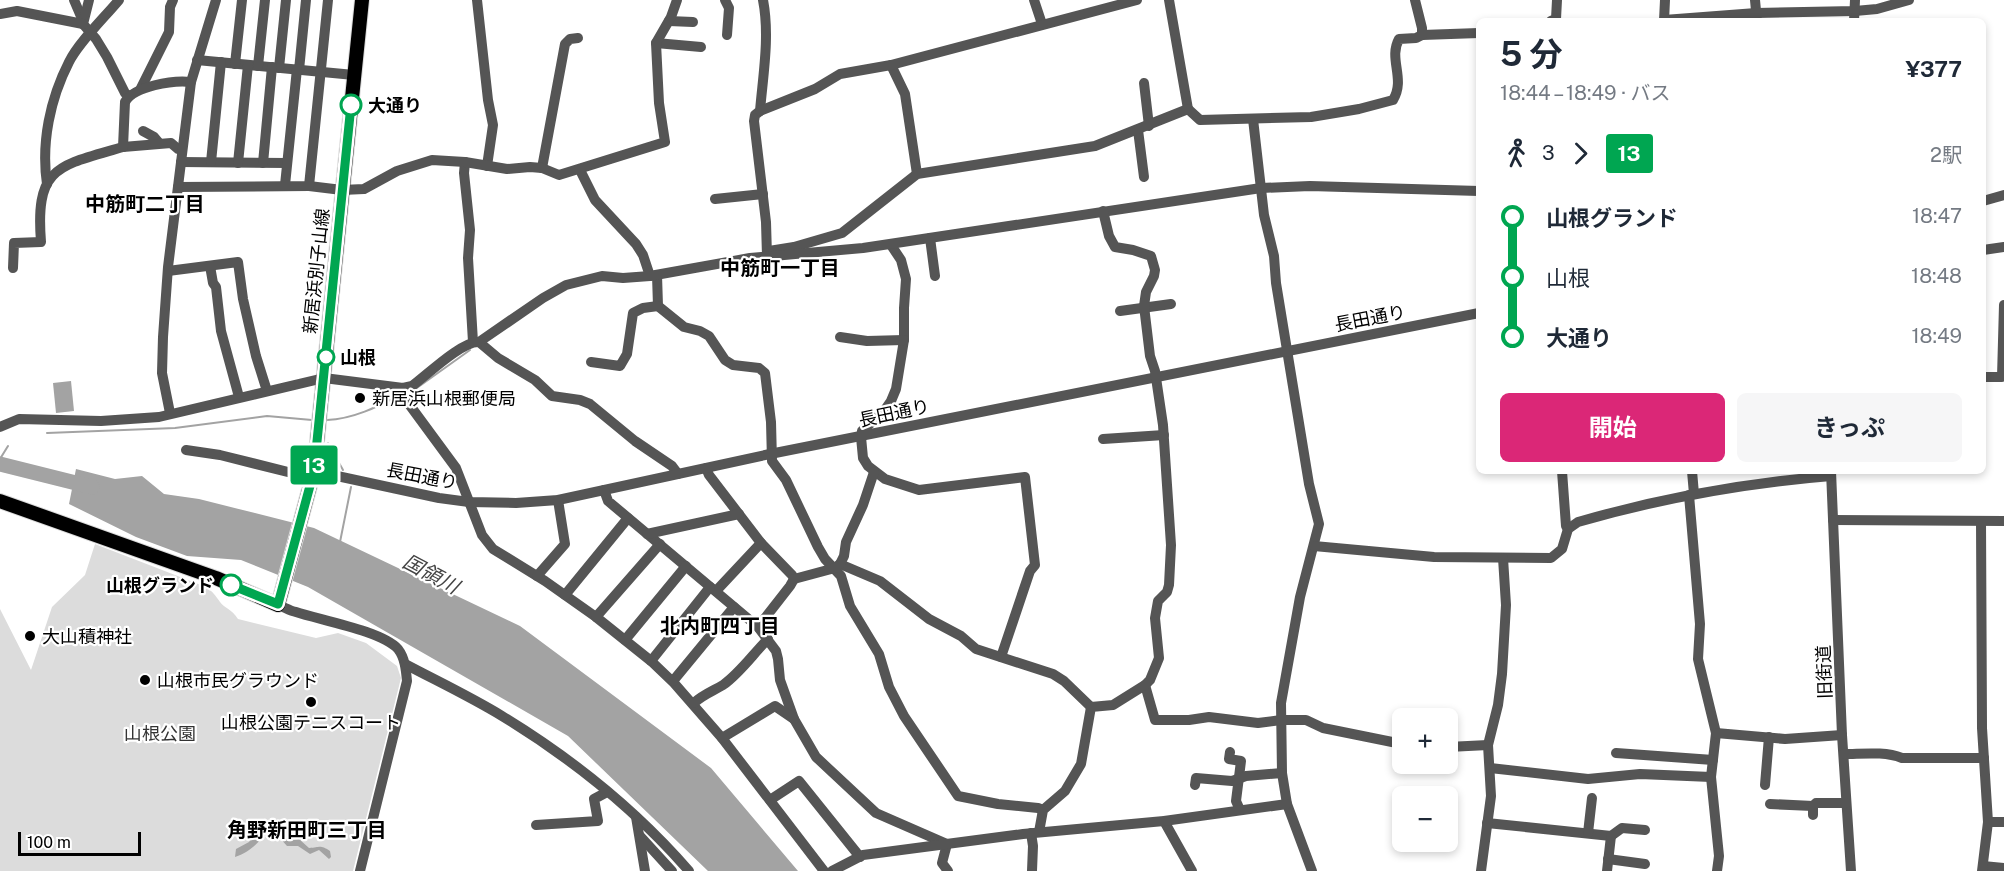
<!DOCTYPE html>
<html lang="ja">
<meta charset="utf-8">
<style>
body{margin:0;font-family:"Public Sans","Noto Sans JP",sans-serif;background:#f6f6f7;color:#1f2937;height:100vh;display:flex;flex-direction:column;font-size:22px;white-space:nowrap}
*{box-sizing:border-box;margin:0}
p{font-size:20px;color:#747a83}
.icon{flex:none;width:33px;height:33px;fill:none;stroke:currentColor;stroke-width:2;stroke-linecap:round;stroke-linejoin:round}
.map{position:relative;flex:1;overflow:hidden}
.sheet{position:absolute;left:1476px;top:18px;width:510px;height:456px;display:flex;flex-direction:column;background:#fff;border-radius:9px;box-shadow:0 3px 9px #0003}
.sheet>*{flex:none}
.badge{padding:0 12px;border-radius:4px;font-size:21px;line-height:39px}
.buttons{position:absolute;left:1392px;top:708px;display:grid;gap:12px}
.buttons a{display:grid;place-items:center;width:66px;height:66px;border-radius:9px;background:#fff;box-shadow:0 3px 9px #0003;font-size:30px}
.scale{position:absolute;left:18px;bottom:15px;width:123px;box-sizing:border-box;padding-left:6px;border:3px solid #000;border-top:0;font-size:16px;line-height:21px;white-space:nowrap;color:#000;-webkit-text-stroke:4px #fff;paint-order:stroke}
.map>.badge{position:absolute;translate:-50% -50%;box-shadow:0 0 0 3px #fff}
.legs{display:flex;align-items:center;gap:9px;height:66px;padding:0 24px;font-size:20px}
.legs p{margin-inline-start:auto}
.summary{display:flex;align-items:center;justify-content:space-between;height:102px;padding:0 24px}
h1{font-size:33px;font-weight:700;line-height:45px}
.primary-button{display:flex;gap:12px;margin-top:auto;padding:12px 24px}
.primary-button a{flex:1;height:69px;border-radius:9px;background:#db2777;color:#fff;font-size:24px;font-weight:700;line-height:69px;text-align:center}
.primary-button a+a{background:#f6f6f7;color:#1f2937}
ul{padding:0 24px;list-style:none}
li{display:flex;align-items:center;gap:21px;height:60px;font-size:22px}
li i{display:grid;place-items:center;width:9px;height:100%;margin:0 8px;background:currentColor}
li i::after{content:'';width:15px;height:15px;margin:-8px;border:4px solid;border-radius:50%;background:#fff}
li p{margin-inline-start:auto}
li:first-child i{background:linear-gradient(#0000 50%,currentColor 0)}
li:last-child i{background:linear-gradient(currentColor 50%,#0000 0)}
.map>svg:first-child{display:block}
.green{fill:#dcdcdc}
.water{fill:#a3a3a3}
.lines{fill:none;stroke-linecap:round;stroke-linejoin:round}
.stream{stroke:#a3a3a3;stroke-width:2}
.river{stroke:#a3a3a3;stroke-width:15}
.major-casing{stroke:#dbdbdb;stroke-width:16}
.minor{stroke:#555;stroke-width:10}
.major{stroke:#000;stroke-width:14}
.line-1-casing{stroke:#fff;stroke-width:14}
.line-1{stroke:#00a651;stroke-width:9}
.stop-1-dot{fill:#fff;stroke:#00a651;stroke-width:3}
.poi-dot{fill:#000;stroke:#fff;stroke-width:2}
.labels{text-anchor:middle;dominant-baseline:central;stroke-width:4.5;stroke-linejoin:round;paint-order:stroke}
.stop-label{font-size:18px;font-weight:bold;fill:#000;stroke:#fff;text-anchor:start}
.street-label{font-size:18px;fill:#000;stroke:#fff}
.poi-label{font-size:18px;fill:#000;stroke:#fff;text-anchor:start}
.park-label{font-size:18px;fill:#333;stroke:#fff}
.neighbourhood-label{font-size:20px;font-weight:bold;fill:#000;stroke:#fff}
.water-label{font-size:20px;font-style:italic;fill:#444;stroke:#fff}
</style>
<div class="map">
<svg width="2004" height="871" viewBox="0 0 2004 871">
<rect width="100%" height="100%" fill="#fff"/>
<path class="green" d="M 95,544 L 206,587 C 213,592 215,595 220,602 C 225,609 231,608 238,619 L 316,638 L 338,633 L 366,643 L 397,666 L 401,678 L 353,871 L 0,871 L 0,609 L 31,670 L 52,607 L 85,575 Z"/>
<g class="water">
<path d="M 71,381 L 74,411 L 56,413 L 53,383 Z"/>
<path d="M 76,469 L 115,479 L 142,476 L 164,494 L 199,499 L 314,528 L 520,626 L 711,768 L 798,871 L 708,871 L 568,736 L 308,587 L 241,560 L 187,556 L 136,537 L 69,504 Z"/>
<path d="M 266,829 L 281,835 L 289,841 L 299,839 L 309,848 C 320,848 319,844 330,851 L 331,857 L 329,859 L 319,850 L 310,854 L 298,846 L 287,846 L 279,837 L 266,833 C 257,844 250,852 235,857 L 236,849 L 249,842 L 256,833 L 259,835 Z"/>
</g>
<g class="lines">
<g class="stream">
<path d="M 414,390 L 470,350"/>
<path d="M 327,420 C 353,419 377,407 400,395"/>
<path d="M 47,433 L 175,428 L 267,416 L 312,420"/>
<path d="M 328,443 L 343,470"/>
<path d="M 0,459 L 8,446"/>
<path d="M 340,542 L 351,487"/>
</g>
<path class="river" d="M 0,464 L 92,487"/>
<g class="major-casing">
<path id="major" d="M 0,501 L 216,578 L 278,605 L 314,471 L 362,0"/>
</g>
<g class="minor">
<path d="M 74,0 L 83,21"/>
<path d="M 89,0 L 83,24 L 96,39 L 107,57 L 125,93 L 129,96"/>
<path d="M 477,0 L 488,100 L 493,125 L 487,166"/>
<path d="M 725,0 L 729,8 L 727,35"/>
<path d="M 763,0 C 770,36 763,75 760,111 L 755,115 L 754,121 L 766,222 L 767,256"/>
<path d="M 1034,0 L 1042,24"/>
<path d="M 1169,0 L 1188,109"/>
<path d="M 1755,0 L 1757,21"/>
<path d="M 0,14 L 17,11 L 83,24"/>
<path d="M 1664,20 L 1756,13 L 1855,11 L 1877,9 L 1909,0"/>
<path d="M 669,21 L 693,22"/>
<path d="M 1551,21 L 1556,19 L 1557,0"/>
<path d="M 1664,21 L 1665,0"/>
<path d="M 1854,21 L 1855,0"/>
<path d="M 1422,35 L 1479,33"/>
<path d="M 656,43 L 701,47"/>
<path d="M 197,60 L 354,75"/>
<path d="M 235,64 L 242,0"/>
<path d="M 891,65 L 905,94 L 917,174"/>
<path d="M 258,66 L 265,0"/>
<path d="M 279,68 L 286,0"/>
<path d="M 299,70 L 306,0"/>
<path d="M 1144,83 L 1149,126"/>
<path d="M 141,88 L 169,32 L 170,7 L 173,0"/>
<path d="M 760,111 L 815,89 L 840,74 L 891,65 L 1137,0"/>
<path d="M 1253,119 L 1264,215 L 1274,256 L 1276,283 L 1309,484 L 1319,524 L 1300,597 L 1281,703 L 1282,773 L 1287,804 L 1312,871"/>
<path d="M 1138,130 L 1144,177"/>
<path d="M 143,131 L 154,137 L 159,143"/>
<path d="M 123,147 L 171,143 L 178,149 L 182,150"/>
<path d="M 181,162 L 287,163"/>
<path d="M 211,162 L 221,62"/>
<path d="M 465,162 L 464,173 L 470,230 L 468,258 L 473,342"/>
<path d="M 238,163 L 248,65"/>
<path d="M 263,163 L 272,67"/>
<path d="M 542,168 L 565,44 L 570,39 L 578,38"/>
<path d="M 580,170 L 595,200 L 636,244 L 643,255 L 650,276"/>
<path d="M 47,184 C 41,143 50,99 69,62 C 79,42 104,18 119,0"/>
<path d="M 285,185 L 297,69"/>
<path d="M 309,186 L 342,190 L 364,189 L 397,171 L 432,160 L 465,162 L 507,169 L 530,167 L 542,168 L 559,175 L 665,142 L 659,103 L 656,43 L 671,17 L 677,0"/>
<path d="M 178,187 L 309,186 L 328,0"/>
<path d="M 715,199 L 763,194"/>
<path d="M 1983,201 L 2004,195"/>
<path d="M 930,238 L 935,276"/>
<path d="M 891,245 L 901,260 L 906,279 L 904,308 L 904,340 L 896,389 L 891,401 L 884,411 L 862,431 L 861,437 L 863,458 L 868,466 L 885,479 L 919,490 L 1025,477 L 1035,565 L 1030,571 L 1001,657"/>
<path d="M 1983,250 L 2004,247"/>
<path d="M 769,251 L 794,247 L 842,233 L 917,174 L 1095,146 L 1188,109 L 1200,120 L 1311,117 L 1359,109 L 1393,100 C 1406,79 1388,59 1399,39 L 1416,38 L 1422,35 L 1422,28 L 1415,0"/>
<path d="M 210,266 L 213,283 L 216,287 L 221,331 L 239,397"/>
<path d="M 13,268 L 14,243 L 41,242 C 35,166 58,166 123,147 L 125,102 C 134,86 173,80 191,82"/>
<path d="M 168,271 L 238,262 L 243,299 L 256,356 L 267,391"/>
<path d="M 657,275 L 658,306 L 684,327 L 700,331 L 709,336 L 725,360 L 733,365 L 759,368 L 765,373 L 771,422 L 772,461 L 786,480 L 818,547 L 825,559 L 841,576 L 850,606 L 879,654 L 889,687 L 904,716 L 958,796 L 998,804 L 1038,808 L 1043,810"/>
<path d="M 1120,311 L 1171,304"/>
<path d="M 840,337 L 867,341 L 904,340"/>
<path d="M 479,342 L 498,358 L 535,380 L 552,396 L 580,400 L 590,404 L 635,441 L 672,466 L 678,474"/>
<path d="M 591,362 L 620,366 L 627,354 L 633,313 L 643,308 L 658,306"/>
<path d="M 1983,377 L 2002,377 L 2004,305"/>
<path d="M 403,388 L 403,396 L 456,468 L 482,535 L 493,549 L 545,581 L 596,617 L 651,661 L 674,683 L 722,738 L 824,871"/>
<path d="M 170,413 L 162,373 L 163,337 L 168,267 L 191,82 L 216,0"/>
<path d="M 0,427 L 19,419 L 101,421 L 159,417 L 324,378 L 403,388 L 412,386 C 427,375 462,341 479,342 L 543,298 L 566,285 L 602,276 L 623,278 L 650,276 L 750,258 L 863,248 L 1261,188 L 1310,186 L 1479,191"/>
<path d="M 1103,439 L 1164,435"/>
<path d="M 186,450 L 220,455 L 312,478"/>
<path d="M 706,468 L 709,475 L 761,543 L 792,575 L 794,579 L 790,586 L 758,627"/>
<path d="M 314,471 L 439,498 L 469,502 L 516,503 L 558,500 L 770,454 L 1479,313"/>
<path d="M 1562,471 L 1566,526 L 1568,529"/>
<path d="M 1692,471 L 1694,494"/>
<path d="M 1831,471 L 1842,735 L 1851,871"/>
<path d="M 604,490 L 608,501 L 758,627 L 776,651 L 778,659 L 780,680 L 794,719 L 816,757 L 876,813 L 947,844 L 942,863 L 948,871"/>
<path d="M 1689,495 L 1700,624 L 1698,659 L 1716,733 L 1711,777 L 1719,856 L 1717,871"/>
<path d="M 1833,520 L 2004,521"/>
<path d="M 1981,521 L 1982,728 L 1988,822"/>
<path d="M 647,534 L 739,514"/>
<path d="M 1314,546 L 1434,557 L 1551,558 L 1562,549 L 1568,529 L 1578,522 C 1661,498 1745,483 1831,476"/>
<path d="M 840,564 L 880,581 L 929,619 L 961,636 L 976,649 L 1053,674 L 1064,681 L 1091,707"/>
<path d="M 537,576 L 565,544 L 558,500"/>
<path d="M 794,579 L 835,568 L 840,564 L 844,556 L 846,542 L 863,505 L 874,472"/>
<path d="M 716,591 L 761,543"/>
<path d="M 565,595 L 628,518"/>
<path d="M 278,605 C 284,607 290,611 296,612 C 320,620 382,631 398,649 C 405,658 406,670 407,681 L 360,871"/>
<path d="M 596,617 L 660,544"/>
<path d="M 625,640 L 686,566"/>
<path d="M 651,661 L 710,587"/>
<path d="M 405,664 C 437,681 471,697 502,716 C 571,758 636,810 689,871"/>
<path d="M 673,681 L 734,607"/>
<path d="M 1145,685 L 1155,720 L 1189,720 L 1209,717 L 1258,723 L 1281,720 L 1306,720 L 1323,728 L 1402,744"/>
<path d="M 694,703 C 702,695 713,691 723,685 C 740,673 753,654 768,639"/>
<path d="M 1716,733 L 1785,739 L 1842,735"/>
<path d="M 722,738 L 775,706 L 794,719"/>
<path d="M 1448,747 L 1488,745"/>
<path d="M 1230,752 L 1229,759 L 1241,761 L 1236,801 L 1240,810"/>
<path d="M 1616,753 L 1713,760"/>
<path d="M 1844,754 C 1862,754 1884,751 1902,758 L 1984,758"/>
<path d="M 1490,768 L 1588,779 L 1640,774 L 1711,777"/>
<path d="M 1195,785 L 1196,778 L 1232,781 L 1246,776 L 1282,773"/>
<path d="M 1765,785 L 1769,737"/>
<path d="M 770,800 L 799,781 L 860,857"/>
<path d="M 1770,804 L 1813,806"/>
<path d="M 1813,815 L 1813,806 L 1816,803 L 1846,803"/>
<path d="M 636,817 L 645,871"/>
<path d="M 1164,821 L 1192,871"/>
<path d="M 1487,823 L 1611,836 L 1607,871"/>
<path d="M 536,825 L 598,821 L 594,799 L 607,792"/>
<path d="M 1039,832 L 1043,810 L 1065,791 L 1081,764 L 1091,707 L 1113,705 L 1145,685 L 1150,680 L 1159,658 L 1155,618 L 1158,601 L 1167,592 L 1169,585 L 1171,545 L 1163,425 L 1155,371 L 1150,356 L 1144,306 L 1146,292 L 1154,276 L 1155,270 L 1151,256 L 1133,250 L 1115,247 L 1109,236 L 1103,211"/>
<path d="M 1031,833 L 1033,846 L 1032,871"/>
<path d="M 1588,833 L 1592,798"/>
<path d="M 640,836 L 672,871"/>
<path d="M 1611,836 L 1622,828 L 1645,830"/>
<path d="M 1608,859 L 1645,864"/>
<path d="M 1983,866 L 2004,868"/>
<path d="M 832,871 L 863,855 L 1023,834 L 1164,821 L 1287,804"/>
<path d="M 1481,871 L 1491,796 L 1488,745 L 1498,705 L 1502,674 L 1506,605 L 1503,558"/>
<path d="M 1982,871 L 1988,822 L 2004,822"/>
</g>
<use href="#major" class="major"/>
</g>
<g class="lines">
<g class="line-1-casing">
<path id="line-1" d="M 231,585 L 278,604 L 314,471 L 351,105"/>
</g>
<use href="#line-1" class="line-1"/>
</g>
<g class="stop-1-dot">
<circle cx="351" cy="105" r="10"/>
<circle cx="326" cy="357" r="8"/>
<circle cx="231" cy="585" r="10"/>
</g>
<g class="poi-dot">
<circle cx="360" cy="398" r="6"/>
<circle cx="30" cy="636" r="6"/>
<circle cx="145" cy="680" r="6"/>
<circle cx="311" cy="702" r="6"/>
</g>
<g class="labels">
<g class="stop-label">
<text x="368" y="105">大通り</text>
<text x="340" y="357">山根</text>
<text x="214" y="585" text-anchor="end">山根グランド</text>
</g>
<g class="street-label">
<text transform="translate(316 271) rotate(-84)">新居浜別子山線</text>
<text transform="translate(1370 318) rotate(-11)">長田通り</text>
<text transform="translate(894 413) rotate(-12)">長田通り</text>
<text transform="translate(422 476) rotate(11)">長田通り</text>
<text transform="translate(1824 672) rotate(-92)">旧街道</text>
</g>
<g class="poi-label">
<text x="372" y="398">新居浜山根郵便局</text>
<text x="42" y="636">大山積神社</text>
<text x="157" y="680">山根市民グラウンド</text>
<text x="311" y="722" text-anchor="middle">山根公園テニスコート</text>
</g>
<g class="park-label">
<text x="160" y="733">山根公園</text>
</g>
<g class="neighbourhood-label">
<text x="145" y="204">中筋町二丁目</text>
<text x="780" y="268">中筋町一丁目</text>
<text x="720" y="626">北内町四丁目</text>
<text x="307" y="830">角野新田町三丁目</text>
</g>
<g class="water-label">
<text transform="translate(431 574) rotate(28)">国領川</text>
</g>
</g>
</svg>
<div class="buttons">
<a>+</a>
<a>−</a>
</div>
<div class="scale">100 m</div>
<b class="badge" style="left:314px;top:465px;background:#00a651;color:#fff">13</b>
<section class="sheet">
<div class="summary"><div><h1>5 分</h1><p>18:44 – 18:49 · バス</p></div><b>¥377</b></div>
<div class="legs"><svg class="icon" aria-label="walk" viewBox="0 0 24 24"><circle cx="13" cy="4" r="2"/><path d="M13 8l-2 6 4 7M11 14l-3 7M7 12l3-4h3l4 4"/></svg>3<svg class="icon" aria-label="forward" viewBox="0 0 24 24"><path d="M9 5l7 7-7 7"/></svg><b class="badge" style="background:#00a651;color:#fff">13</b><p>2駅</p></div>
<ul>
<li><i style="color:#00a651"></i><b>山根グランド</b><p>18:47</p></li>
<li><i style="color:#00a651"></i><span>山根</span><p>18:48</p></li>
<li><i style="color:#00a651"></i><b>大通り</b><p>18:49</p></li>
</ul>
<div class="primary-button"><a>開始</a><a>きっぷ</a></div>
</section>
</div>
